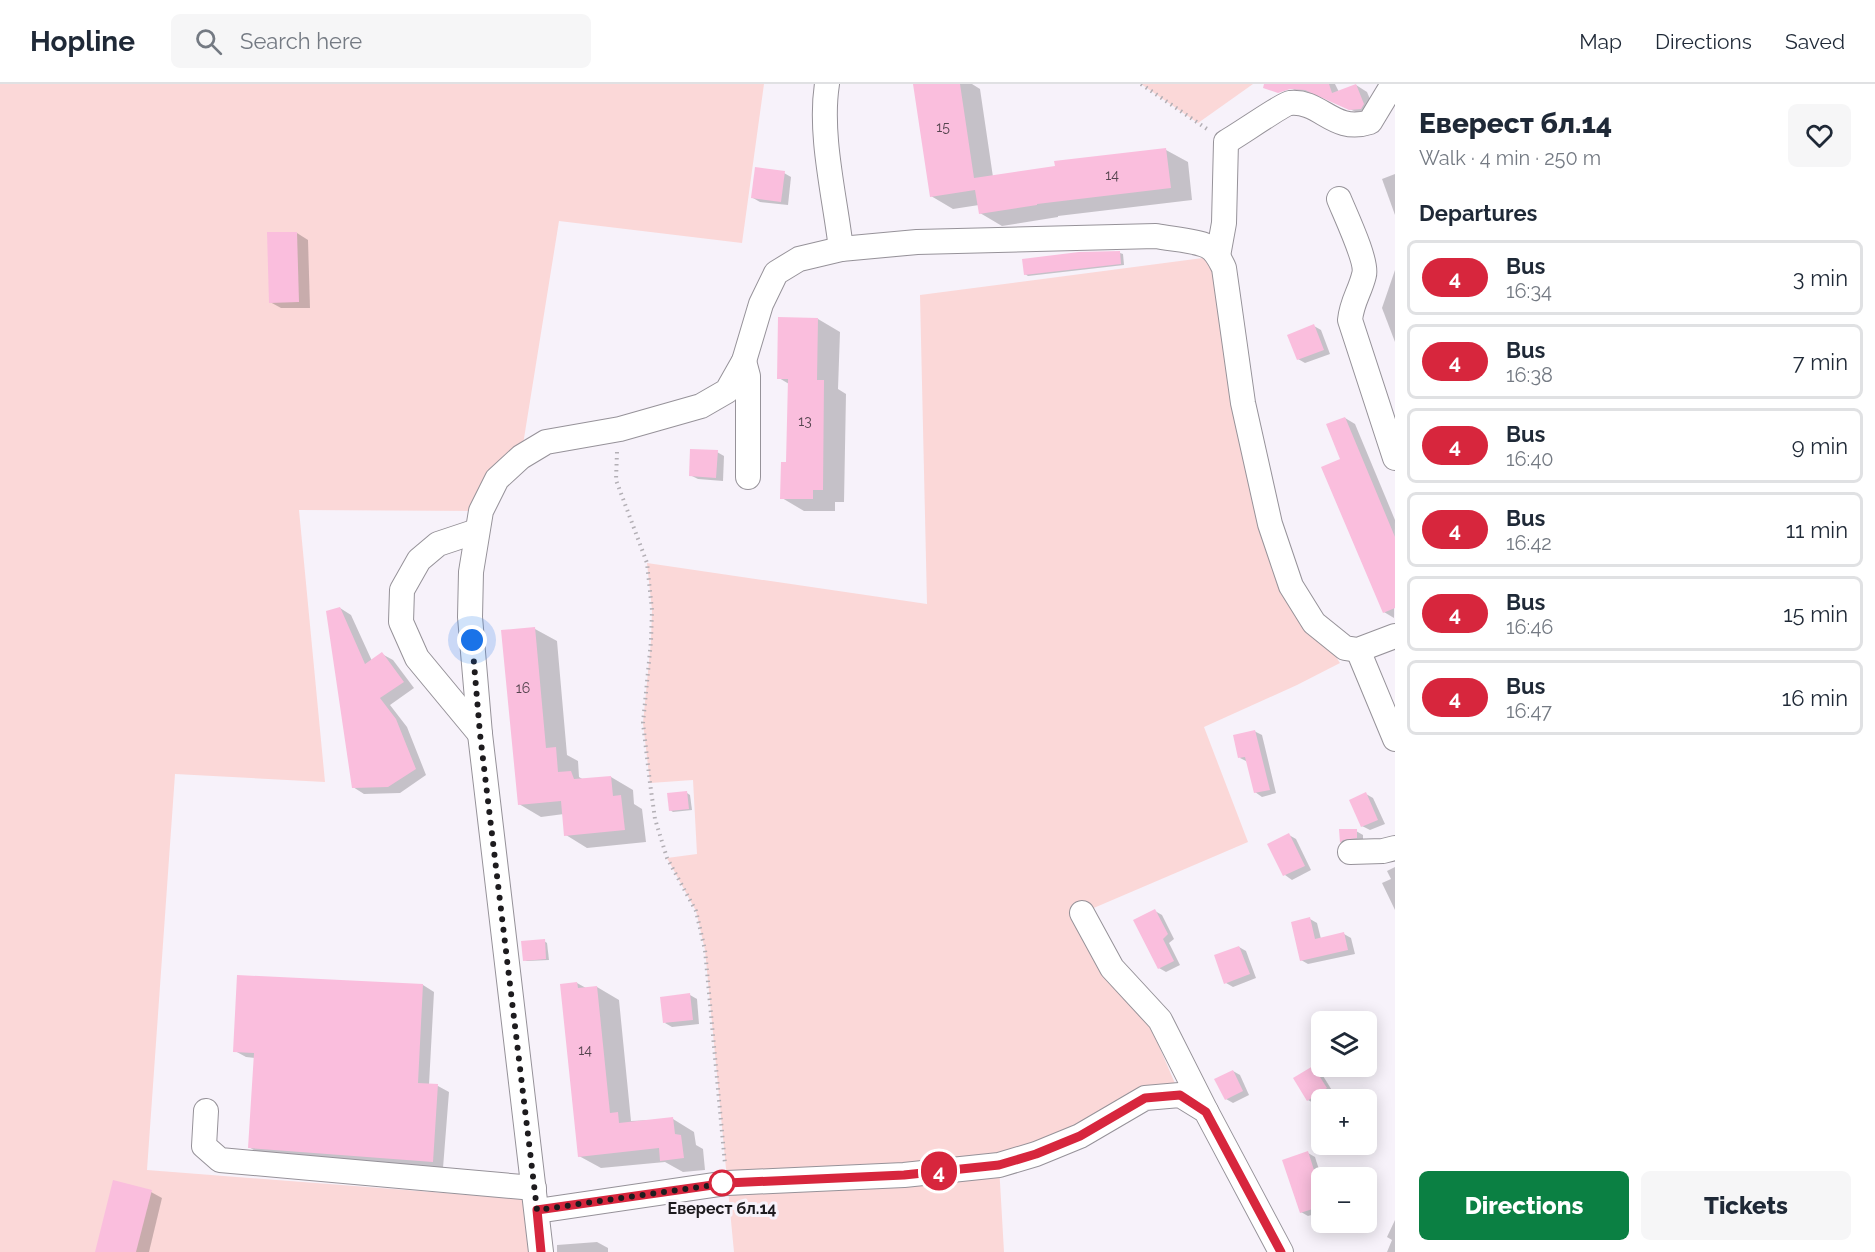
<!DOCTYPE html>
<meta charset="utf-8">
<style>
body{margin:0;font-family:Raleway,sans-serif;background:#f6f6f7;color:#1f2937;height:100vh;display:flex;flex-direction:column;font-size:22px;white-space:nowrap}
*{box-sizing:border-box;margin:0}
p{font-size:20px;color:#747a83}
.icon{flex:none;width:33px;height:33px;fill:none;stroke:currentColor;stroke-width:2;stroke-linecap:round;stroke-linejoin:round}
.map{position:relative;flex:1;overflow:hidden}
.side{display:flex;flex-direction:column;background:#fff;width:480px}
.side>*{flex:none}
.badge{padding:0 12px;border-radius:20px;font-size:21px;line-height:39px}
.fabs{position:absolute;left:1311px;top:927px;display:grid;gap:12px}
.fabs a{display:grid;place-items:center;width:66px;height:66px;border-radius:9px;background:#fff;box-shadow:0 3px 15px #0003;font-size:30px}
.you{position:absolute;width:30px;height:30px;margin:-15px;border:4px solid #fff;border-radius:50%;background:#1a73e8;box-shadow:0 0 0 9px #1a73e833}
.map>.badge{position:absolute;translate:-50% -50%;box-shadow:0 0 0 3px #fff}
h2{padding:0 24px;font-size:22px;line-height:54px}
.round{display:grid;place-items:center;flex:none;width:63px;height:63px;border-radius:9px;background:#f6f6f7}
.summary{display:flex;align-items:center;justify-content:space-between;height:102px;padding:0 24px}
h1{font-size:28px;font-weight:800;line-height:45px}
.action{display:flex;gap:12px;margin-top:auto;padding:12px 24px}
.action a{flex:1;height:69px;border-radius:9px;background:#0b8043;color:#fff;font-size:24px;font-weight:800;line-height:69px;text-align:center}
.action a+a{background:#f6f6f7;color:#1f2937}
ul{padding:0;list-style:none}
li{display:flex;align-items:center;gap:18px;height:75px;margin:0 12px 9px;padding:0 12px;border:3px solid #e0e1e3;border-radius:9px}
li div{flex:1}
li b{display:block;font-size:22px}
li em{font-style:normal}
li .badge{min-width:66px;font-weight:700;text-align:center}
header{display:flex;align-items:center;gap:36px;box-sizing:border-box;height:84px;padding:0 30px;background:#fff;border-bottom:2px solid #e0e1e3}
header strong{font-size:28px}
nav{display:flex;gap:33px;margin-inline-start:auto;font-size:21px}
.search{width:420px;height:54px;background:#f6f6f7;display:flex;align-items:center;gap:15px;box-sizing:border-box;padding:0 21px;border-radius:9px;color:#747a83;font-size:22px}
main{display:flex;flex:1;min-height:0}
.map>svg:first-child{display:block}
.green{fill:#fbd8d8}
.shadow{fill:#0003}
.building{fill:#fabedd}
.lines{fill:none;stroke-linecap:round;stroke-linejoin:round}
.minor-casing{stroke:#969299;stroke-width:26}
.path{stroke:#b3afb5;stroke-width:4;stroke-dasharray:1.5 4.5;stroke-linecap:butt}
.minor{stroke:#fff;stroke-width:24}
.line-casing{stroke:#fff;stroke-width:14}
.line{stroke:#d7263d;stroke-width:9}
.walk{stroke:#1d1b1e;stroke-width:6;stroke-dasharray:0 10.8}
.stop-dot{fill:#fff;stroke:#d7263d;stroke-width:3}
.labels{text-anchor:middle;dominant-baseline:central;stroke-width:6;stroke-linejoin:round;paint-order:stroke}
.number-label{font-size:14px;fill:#54444e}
.stop-label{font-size:16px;font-weight:bold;fill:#1d1b1e;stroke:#f7f2fa}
</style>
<header>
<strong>Hopline</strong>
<div class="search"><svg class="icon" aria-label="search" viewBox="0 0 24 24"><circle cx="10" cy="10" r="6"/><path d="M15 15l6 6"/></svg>Search here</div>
<nav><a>Map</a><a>Directions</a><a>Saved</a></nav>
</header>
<main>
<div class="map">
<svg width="1395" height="1168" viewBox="0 0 1395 1168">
<rect width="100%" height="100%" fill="#f7f2fa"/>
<g class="green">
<path d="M 0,0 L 764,0 L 742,159 L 559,137 L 521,373 L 481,427 L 299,426 L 325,698 L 175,690 L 147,1086 L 536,1116 L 541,1168 L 0,1168 Z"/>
<path d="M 1141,0 L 1253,0 L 1198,39 Z"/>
<path d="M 1218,172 L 1270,440 L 1314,539 L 1340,579 L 1297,601 L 1204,643 L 1248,758 L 1082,829 L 1137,911 L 1180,1011 L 999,1081 L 1004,1168 L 734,1168 L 705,866 L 696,827 L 667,774 L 697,770 L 693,696 L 650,699 L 643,639 L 651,557 L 652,526 L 647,479 L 927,520 L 920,211 Z"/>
</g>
<g class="shadow">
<path d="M 914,0 L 972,0 L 980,5 L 993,93 L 1166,66 L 1188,78 L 1192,116 L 1058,132 L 1058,133 L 1002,142 L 980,129 L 979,121 L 953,125 L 931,112 Z"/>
<path d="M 1290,0 L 1335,0 L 1339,8 L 1356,1 L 1367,8 L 1375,27 L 1362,31 L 1327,14 L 1314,11 L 1302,10 L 1291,4 Z"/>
<path d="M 784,89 L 791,93 L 788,121 L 760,118 L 753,114 Z"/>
<path d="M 1395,90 L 1395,131 L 1382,95 Z"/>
<path d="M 297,149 L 308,156 L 310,224 L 281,224 L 270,218 Z"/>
<path d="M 1120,169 L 1123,170 L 1124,181 L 1028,192 L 1025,190 Z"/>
<path d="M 1395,186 L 1395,258 L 1382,224 Z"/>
<path d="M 818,235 L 840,248 L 838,305 L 846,310 L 844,418 L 835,418 L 835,427 L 804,427 L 782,414 L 788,380 L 789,300 L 779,294 Z"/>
<path d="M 1314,242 L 1321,246 L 1330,270 L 1305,279 L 1298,275 Z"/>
<path d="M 1345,334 L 1355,340 L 1395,436 L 1394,534 L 1384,528 L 1342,376 Z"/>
<path d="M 717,368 L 724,372 L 723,397 L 698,395 L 690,391 Z"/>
<path d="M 340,524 L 351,531 L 372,577 L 382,570 L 393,576 L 414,604 L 390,621 L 407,643 L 426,691 L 400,709 L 364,710 L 353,703 Z"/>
<path d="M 535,545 L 557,557 L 567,671 L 578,677 L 579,693 L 584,696 L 611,693 L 633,706 L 634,720 L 642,725 L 646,758 L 587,764 L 566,751 L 564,730 L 541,733 L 519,720 Z"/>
<path d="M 1254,647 L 1262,651 L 1276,709 L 1262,713 L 1255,708 L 1248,678 L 1240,674 Z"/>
<path d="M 687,709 L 690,711 L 692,726 L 673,728 L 670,726 Z"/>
<path d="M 1366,710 L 1373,714 L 1385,740 L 1370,746 L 1362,742 Z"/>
<path d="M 1341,747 L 1356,747 L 1363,751 L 1363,757 L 1348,762 L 1341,758 Z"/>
<path d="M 1289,751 L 1296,755 L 1311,786 L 1292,796 L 1285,791 L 1269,761 Z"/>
<path d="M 1395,783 L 1395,826 L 1382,799 L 1391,795 L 1387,787 Z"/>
<path d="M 1155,827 L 1162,831 L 1174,855 L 1169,859 L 1180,881 L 1166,888 L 1159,884 Z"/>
<path d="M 1310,835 L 1317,839 L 1321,855 L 1344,850 L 1351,854 L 1355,870 L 1308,880 L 1301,876 Z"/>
<path d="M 544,857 L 547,859 L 549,876 L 527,877 L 524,876 Z"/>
<path d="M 1239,863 L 1246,867 L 1256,894 L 1233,903 L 1226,899 Z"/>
<path d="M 577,899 L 586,904 L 597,903 L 619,916 L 631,1037 L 673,1035 L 694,1048 L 696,1061 L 703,1065 L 705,1086 L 683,1088 L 665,1078 L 601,1084 L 579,1072 Z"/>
<path d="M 423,901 L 434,908 L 429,1001 L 438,1002 L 449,1008 L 443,1084 L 260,1070 L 249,1063 L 255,974 L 246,973 L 235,967 Z"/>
<path d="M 690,911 L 697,915 L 699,940 L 672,943 L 665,939 Z"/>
<path d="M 1313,983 L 1320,987 L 1333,1008 L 1315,1020 L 1308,1016 Z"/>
<path d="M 1233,987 L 1240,991 L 1249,1011 L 1233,1019 L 1226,1015 Z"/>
<path d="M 1308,1069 L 1315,1073 L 1322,1095 L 1322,1128 L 1308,1132 L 1301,1128 Z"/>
<path d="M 151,1108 L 162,1114 L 149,1168 L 96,1168 Z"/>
<path d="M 1395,1136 L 1395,1168 L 1387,1168 L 1392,1156 L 1387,1153 Z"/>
<path d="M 597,1158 L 608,1164 L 608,1168 L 557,1168 L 557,1161 Z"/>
</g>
<g class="building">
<path d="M 913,0 L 960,0 L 974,94 L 1055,82 L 1054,77 L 1166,64 L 1171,104 L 1037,120 L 1037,121 L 979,130 L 975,106 L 930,113 Z"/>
<path d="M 1264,0 L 1329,0 L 1332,9 L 1356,0 L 1364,20 L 1361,25 L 1349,26 L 1305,6 L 1290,5 L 1278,9 L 1263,4 Z"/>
<path d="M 755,83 L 785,87 L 781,118 L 751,114 Z"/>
<path d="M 267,148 L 297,148 L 299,218 L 269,219 Z"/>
<path d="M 1120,167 L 1121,180 L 1024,191 L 1022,175 L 1079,168 Z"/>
<path d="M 778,233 L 818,234 L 817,296 L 824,296 L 823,406 L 813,406 L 813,415 L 780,415 L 781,378 L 786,378 L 788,295 L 777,295 Z"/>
<path d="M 1314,240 L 1324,266 L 1297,276 L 1287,251 Z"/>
<path d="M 1345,333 L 1395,453 L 1395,524 L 1383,529 L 1321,383 L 1340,375 L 1326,340 Z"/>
<path d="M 690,365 L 718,366 L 716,394 L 689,392 Z"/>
<path d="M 340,523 L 365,580 L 382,568 L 404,598 L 380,614 L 396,635 L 416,685 L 388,703 L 352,704 L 326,527 Z"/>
<path d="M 535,543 L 546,664 L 556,663 L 558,688 L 571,687 L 574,695 L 611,692 L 613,712 L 621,711 L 625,746 L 564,752 L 561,717 L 518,721 L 501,546 Z"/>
<path d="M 1255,646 L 1270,706 L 1254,709 L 1245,673 L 1238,674 L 1233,651 Z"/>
<path d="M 687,707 L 689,725 L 669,727 L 667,709 Z"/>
<path d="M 1366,708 L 1378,736 L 1361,743 L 1349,716 Z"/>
<path d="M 1339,745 L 1357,745 L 1357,754 L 1343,756 L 1340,759 Z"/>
<path d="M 1289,749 L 1305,782 L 1283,792 L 1267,760 Z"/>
<path d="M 1155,825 L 1168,850 L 1163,855 L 1174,877 L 1158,885 L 1133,836 Z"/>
<path d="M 1310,833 L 1315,855 L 1344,848 L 1348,866 L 1300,877 L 1291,838 Z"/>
<path d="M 545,855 L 546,875 L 523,877 L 521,857 Z"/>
<path d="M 1239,862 L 1250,890 L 1224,900 L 1214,871 Z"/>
<path d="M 237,891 L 423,900 L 418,999 L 438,1000 L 433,1078 L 248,1064 L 254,969 L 233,968 Z"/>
<path d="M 577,898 L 578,904 L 597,902 L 610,1029 L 618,1028 L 619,1039 L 673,1033 L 675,1050 L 681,1051 L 684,1074 L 660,1077 L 659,1064 L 578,1073 L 560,900 Z"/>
<path d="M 690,909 L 693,936 L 663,939 L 660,913 Z"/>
<path d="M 1313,982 L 1327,1004 L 1307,1017 L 1293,994 Z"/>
<path d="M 1233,986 L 1243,1007 L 1225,1016 L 1214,995 Z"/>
<path d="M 1308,1067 L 1319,1102 L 1322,1101 L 1322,1122 L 1300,1129 L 1282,1076 Z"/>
<path d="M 113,1096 L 152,1106 L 136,1168 L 95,1168 Z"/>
</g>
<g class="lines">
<g class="minor-casing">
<g id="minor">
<path d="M 827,0 C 819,51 835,113 841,165"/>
<path d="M 1339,115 C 1345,130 1368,178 1364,191 C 1360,208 1352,217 1350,236 L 1395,374"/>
<path d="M 1218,172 L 1224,139 L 1226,58 C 1237,52 1283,20 1290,19 C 1321,16 1333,50 1370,38 L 1393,0"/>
<path d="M 744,277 L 748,292 L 748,393"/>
<path d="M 477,447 L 438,460 L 419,476 L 402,506 L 401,538 L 417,574 L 480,650"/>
<path d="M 1358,566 L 1395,655"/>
<path d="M 1350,768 L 1383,767 L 1395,764"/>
<path d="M 1082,829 L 1112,884 L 1160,936 L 1206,1027"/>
<path d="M 206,1027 L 204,1062 L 220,1076 L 534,1104"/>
<path d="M 537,1127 L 727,1099 L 904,1091 L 999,1081 L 1036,1070 L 1080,1052 L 1145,1014 L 1180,1011 L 1206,1027 L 1281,1168"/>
<path d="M 541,1168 L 480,650 L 470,533 L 471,488 L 481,427 L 497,395 L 521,373 L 546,358 L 620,345 L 701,322 L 727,307 L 744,277 L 761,220 L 776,189 L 799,175 L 841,165 L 917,158 L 1156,152 C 1170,155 1194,156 1207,162 C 1216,166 1220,176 1224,184 L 1243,319 L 1270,440 L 1291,502 L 1314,539 L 1345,564 L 1358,566 L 1395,552"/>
</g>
</g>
<g class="path">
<path d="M 1141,0 L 1210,47"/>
<path d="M 617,368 L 616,396 L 647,479 L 652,526 L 651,557 L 643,639 L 650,699 L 655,735 L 667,774 L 696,827 L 705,866 L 725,1080"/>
</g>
<use href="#minor" class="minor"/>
</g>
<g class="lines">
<g class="line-casing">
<path id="line" d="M 541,1168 L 537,1126 L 727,1099 L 904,1091 L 999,1081 L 1036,1070 L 1080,1052 L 1145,1014 L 1180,1011 L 1206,1028 L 1281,1168"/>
</g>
<use href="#line" class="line"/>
<path class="walk" d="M 472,556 L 480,650 L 537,1126 L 727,1099 L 722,1099"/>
</g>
<circle class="stop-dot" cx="722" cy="1099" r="12"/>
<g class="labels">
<g class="number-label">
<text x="943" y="43">15</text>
<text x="1112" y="91">14</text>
<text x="805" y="337">13</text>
<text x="523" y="604">16</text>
<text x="585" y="966">14</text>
</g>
<g class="stop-label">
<text x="722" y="1124">Еверест бл.14</text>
</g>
</g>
</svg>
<div class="fabs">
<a><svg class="icon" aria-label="layers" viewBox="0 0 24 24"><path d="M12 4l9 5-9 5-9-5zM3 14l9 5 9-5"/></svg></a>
<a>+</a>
<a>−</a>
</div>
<div class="you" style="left:472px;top:556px"></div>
<b class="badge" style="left:939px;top:1087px;background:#d7263d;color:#fff">4</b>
</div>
<section class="side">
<div class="summary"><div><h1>Еверест бл.14</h1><p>Walk · 4 min · 250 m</p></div><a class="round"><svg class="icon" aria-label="heart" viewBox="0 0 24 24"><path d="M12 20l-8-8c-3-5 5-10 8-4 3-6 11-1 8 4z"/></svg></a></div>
<h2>Departures</h2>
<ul>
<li><span class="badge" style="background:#d7263d;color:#fff">4</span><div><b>Bus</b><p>16:34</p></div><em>3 min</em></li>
<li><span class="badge" style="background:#d7263d;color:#fff">4</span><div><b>Bus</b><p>16:38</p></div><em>7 min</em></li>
<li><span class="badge" style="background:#d7263d;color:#fff">4</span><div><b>Bus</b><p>16:40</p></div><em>9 min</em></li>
<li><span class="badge" style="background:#d7263d;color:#fff">4</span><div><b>Bus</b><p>16:42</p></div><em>11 min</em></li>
<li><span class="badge" style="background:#d7263d;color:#fff">4</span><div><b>Bus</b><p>16:46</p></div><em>15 min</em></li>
<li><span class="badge" style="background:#d7263d;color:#fff">4</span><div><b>Bus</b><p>16:47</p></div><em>16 min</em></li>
</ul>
<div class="action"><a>Directions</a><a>Tickets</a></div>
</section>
</main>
